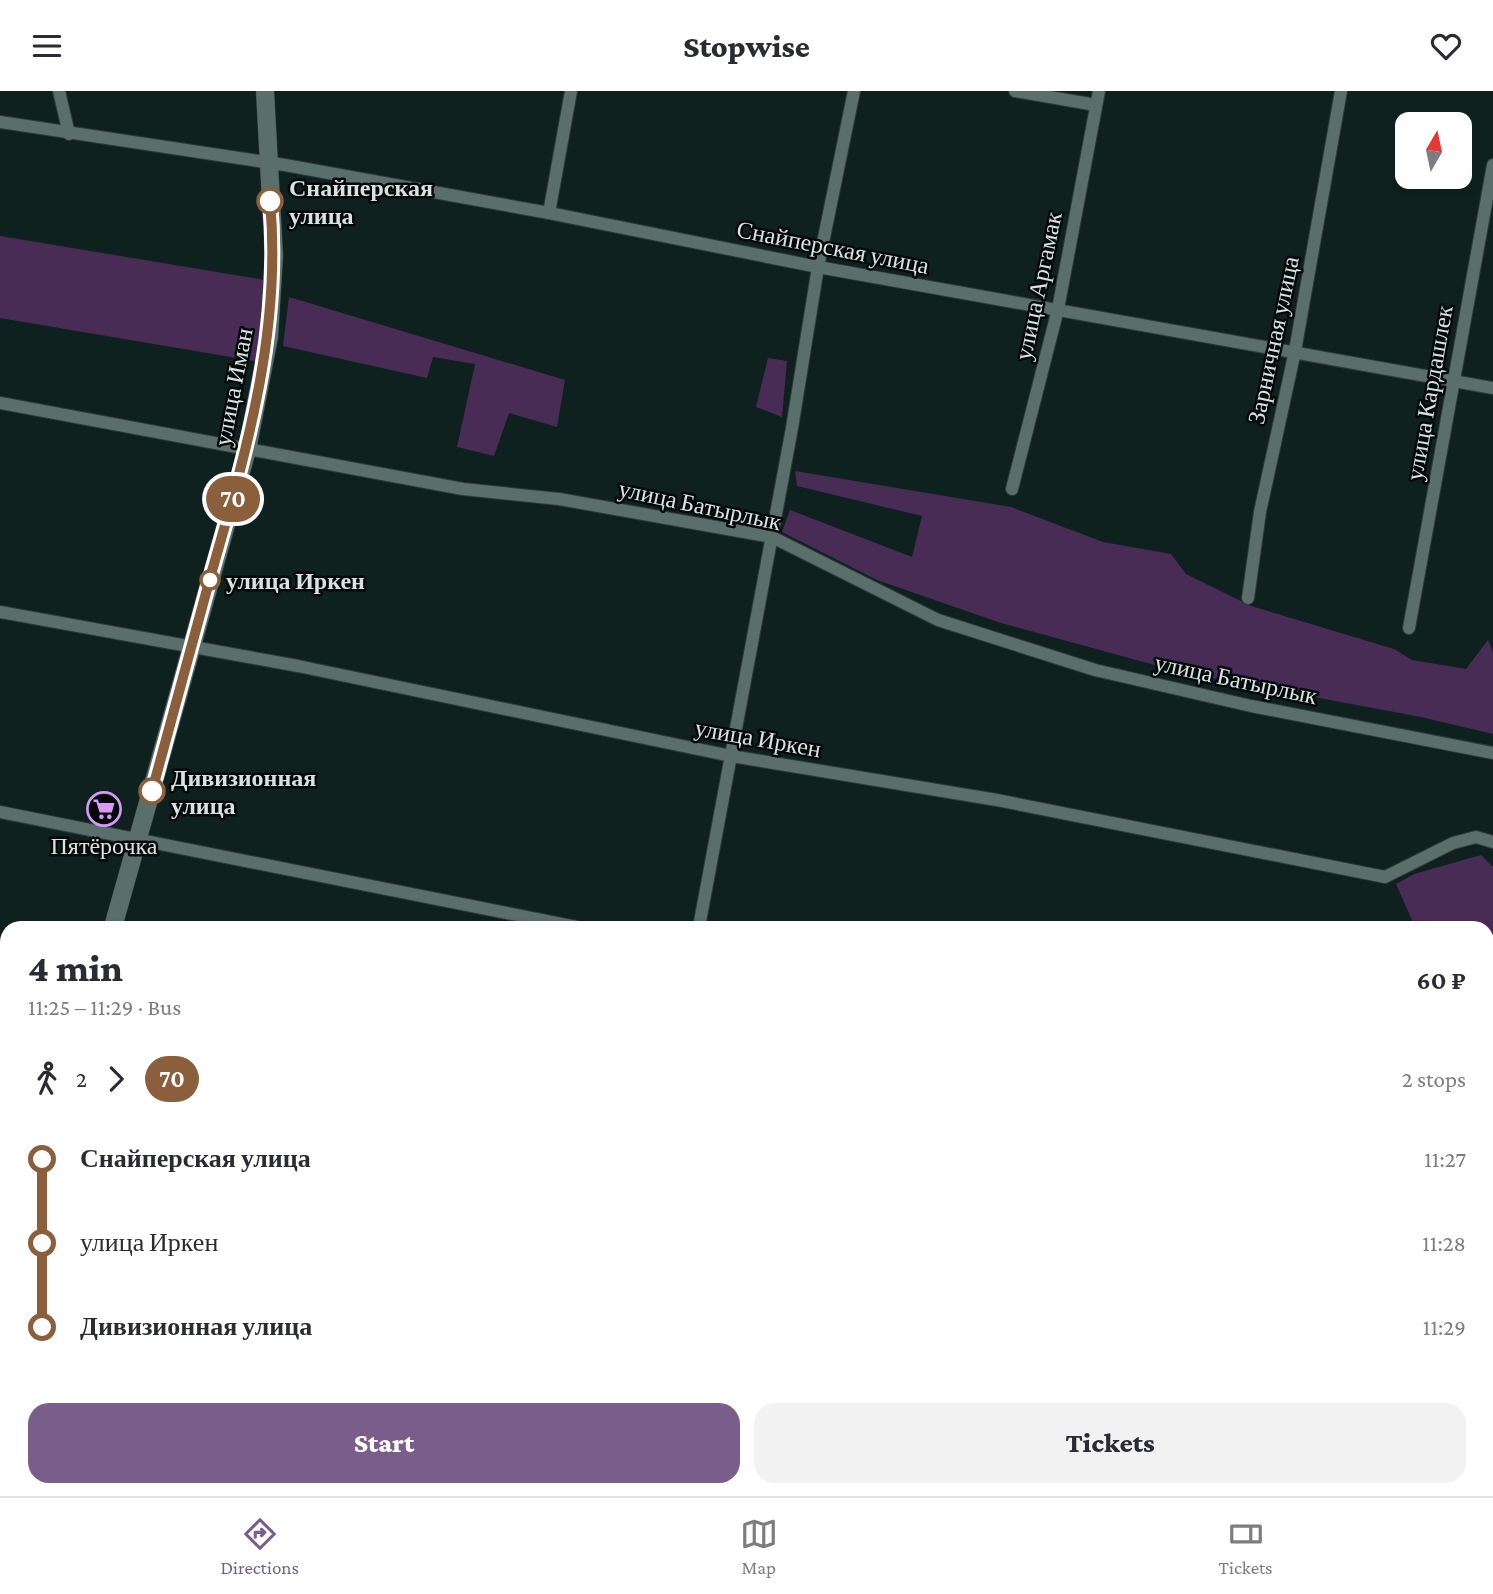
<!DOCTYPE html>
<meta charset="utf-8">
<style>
body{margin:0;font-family:"Crimson Pro",serif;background:#f2f2f3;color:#2b2b33;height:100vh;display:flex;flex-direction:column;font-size:26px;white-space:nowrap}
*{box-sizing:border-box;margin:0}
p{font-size:23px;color:#7c7c81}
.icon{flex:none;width:38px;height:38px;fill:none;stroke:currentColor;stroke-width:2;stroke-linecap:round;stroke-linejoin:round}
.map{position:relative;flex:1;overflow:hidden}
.drawer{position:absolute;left:0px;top:830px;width:1494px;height:576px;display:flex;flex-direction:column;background:#fff;border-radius:21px 21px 0 0;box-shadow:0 4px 10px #0003}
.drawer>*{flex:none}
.badge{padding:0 14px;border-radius:23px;font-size:24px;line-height:46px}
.needle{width:46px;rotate:9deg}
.controls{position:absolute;left:1395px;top:21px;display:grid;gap:14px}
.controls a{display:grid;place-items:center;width:77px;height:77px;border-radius:14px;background:#fff;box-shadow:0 4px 10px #0003;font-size:35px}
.map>.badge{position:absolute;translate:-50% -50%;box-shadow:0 0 0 4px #fff}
.legs{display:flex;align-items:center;gap:10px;height:77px;padding:0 28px;font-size:23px}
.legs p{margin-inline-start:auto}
.summary{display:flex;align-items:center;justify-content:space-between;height:119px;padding:0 28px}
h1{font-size:38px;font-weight:800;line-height:52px}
.cta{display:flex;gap:14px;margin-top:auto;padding:14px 28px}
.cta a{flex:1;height:80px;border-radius:21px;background:#795d8b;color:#fff;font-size:28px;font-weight:800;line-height:80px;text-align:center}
.cta a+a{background:#f2f2f3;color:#2b2b33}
ul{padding:0 28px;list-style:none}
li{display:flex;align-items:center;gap:24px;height:84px;font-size:26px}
li i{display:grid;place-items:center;width:10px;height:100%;margin:0 9px;background:currentColor}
li i::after{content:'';width:18px;height:18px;margin:-9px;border:5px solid;border-radius:50%;background:#fff}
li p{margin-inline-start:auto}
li:first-child i{background:linear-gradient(#0000 50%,currentColor 0)}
li:last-child i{background:linear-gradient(currentColor 50%,#0000 0)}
header{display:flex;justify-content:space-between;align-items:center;height:91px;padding:0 28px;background:#fff;font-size:32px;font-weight:800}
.tabs{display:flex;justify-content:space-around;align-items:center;height:98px;border-top:2px solid #e1e1e2;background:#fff;font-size:19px;color:#7c7c81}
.tabs a{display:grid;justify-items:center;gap:4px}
.tabs .current{color:#795d8b}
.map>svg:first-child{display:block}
.green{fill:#482c56}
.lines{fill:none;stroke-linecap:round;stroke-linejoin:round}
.street-casing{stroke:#2f3a39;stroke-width:14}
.secondary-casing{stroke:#2f3a39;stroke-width:19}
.primary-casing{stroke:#2f3a39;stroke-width:19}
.street{stroke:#5a6e6c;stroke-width:12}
.secondary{stroke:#5a6e6c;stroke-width:18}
.primary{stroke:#a686bf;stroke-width:18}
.line-1-casing{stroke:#fff;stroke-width:16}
.line-1{stroke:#8b5e3c;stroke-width:10}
.stop-1-dot{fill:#fff;stroke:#8b5e3c;stroke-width:3.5}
.labels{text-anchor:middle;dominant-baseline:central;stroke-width:5;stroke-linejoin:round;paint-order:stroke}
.stop-label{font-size:24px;font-weight:bold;fill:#d7e2e1;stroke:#030908;text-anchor:start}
.street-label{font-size:24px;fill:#d7e2e1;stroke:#030908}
.poi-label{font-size:24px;fill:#d7e2e1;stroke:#030908}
</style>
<header><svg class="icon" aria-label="menu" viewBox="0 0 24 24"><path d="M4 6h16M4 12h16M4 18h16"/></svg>Stopwise<svg class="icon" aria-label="heart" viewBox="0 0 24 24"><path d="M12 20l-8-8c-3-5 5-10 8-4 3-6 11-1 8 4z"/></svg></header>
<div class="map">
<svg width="1493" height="1405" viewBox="0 0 1493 1405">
<rect width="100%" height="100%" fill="#0e211f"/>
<g class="green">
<path d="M 0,145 L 265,189 L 260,271 L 0,227 Z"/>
<path d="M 289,206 L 565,289 L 557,336 L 509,322 L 494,365 L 457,356 L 475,273 L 433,266 L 427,287 L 283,255 Z"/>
<path d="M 768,267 L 787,270 L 782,326 L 756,316 Z"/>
<path d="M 795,380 L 1011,416 L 1103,451 L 1171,463 L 1186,483 L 1251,515 L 1394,558 L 1412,569 L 1466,578 L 1488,549 L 1493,561 L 1493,643 L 1421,626 L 1180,581 L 1001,532 L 877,489 L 782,441 L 790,419 L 912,466 L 922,425 L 797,395 Z"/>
<path d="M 1481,764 L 1493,776 L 1493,1216 L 1488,1214 L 1488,836 L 1415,836 L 1396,793 L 1414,783 Z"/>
</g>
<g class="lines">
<g class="street-casing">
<g id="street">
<path d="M 59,0 L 69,43"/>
<path d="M 1015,0 L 1096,14"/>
<path d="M 0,31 L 285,74 L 549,122 L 818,176 L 1493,297"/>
<path d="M 549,122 L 571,0"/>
<path d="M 0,312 L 463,398 L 559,408 L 772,446 L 938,529 L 1095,579 L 1251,615 L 1493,662"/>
<path d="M 1012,398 L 1058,218 L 1099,0"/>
<path d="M 1248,507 L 1260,421 L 1295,260 L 1341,0"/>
<path d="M 0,521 L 298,575 L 731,665 L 997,709 L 1385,786 L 1453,752 L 1476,746 L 1493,751"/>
<path d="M 1409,537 L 1493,74"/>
<path d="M 0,721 L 577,836"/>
<path d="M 699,836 L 792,337 L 818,176 L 854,0"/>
<path d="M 0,932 L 7,933"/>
<path d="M 0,1066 L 7,1068"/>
<path d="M 0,1108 L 7,1109"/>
<path d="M 1488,1276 L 1493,1277"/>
<path d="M 1488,1377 L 1493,1379"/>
<path d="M 1422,1398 L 1449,1405"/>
<path d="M 99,1405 L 100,1398"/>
<path d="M 232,1405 L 233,1398"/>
<path d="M 365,1405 L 367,1398"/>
<path d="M 495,1405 L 496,1398"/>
<path d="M 634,1405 L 636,1398"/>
<path d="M 788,1405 L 789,1398"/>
</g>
</g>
<g class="secondary-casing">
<g id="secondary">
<path d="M 113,836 L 247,359 L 269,246 L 274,165 L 265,0"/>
<path d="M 0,977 L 7,978"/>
<path d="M 0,1226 L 7,1202"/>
</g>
</g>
<g class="primary-casing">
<g id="primary">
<path d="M 0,1009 L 7,1010"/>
<path d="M 0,1043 L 7,1045"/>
<path d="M 1488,1302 L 1493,1303"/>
<path d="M 1488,1334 L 1493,1335"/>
</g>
</g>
<use href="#street" class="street"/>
<use href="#secondary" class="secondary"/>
<use href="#primary" class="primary"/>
</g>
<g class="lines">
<g class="line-1-casing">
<path id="line-1" d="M 152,700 C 172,627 192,553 212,480 C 247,358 282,238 270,110"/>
</g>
<use href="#line-1" class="line-1"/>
</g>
<defs>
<g id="supermarket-ring" transform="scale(1.75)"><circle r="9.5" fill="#030908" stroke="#d99af7" stroke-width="1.5"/><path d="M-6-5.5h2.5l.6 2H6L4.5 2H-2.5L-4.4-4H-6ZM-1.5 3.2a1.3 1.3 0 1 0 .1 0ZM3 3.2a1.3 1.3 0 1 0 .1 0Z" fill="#d99af7"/></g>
</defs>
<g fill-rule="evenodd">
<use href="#supermarket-ring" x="104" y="718"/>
</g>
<g class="stop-1-dot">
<circle cx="270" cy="110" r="12"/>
<circle cx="210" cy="489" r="9"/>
<circle cx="152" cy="700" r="12"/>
</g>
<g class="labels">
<g class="stop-label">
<text x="289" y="96">Снайперская<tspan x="289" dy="28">улица</tspan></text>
<text x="226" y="489">улица Иркен</text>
<text x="171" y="686">Дивизионная<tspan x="171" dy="28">улица</tspan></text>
</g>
<g class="street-label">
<text transform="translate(833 156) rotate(11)">Снайперская улица</text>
<text transform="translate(1038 195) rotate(-78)">улица Аргамак</text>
<text transform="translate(1273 249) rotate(-78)">Зарничная улица</text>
<text transform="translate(233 296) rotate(-79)">улица Иман</text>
<text transform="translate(1429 302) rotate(-80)">улица Кардашлек</text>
<text transform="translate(700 414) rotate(12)">улица Батырлык</text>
<text transform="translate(1236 588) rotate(12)">улица Батырлык</text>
<text transform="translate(758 647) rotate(10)">улица Иркен</text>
</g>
<g class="poi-label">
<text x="104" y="754">Пятёрочка</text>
</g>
</g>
</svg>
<div class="controls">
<a><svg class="needle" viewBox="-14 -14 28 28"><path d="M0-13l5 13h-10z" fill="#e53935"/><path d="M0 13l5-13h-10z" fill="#7c7c81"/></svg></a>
</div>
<b class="badge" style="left:233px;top:408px;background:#8b5e3c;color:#fff">70</b>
<section class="drawer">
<div class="summary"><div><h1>4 min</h1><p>11:25 – 11:29 · Bus</p></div><b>60 ₽</b></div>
<div class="legs"><svg class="icon" aria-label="walk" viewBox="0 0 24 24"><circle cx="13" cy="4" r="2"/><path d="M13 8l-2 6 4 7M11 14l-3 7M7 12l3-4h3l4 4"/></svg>2<svg class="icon" aria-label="forward" viewBox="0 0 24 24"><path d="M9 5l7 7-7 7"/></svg><b class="badge" style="background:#8b5e3c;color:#fff">70</b><p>2 stops</p></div>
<ul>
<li><i style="color:#8b5e3c"></i><b>Снайперская улица</b><p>11:27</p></li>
<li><i style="color:#8b5e3c"></i><span>улица Иркен</span><p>11:28</p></li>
<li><i style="color:#8b5e3c"></i><b>Дивизионная улица</b><p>11:29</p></li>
</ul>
<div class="cta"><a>Start</a><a>Tickets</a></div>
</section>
</div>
<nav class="tabs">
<a class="current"><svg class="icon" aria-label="directions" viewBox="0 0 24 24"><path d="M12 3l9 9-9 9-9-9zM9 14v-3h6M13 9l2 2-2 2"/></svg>Directions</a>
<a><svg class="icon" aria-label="map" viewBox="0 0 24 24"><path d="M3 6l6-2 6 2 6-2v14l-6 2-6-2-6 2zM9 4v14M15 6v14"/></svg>Map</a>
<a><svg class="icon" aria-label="tickets" viewBox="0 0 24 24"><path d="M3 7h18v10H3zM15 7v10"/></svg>Tickets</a>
</nav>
